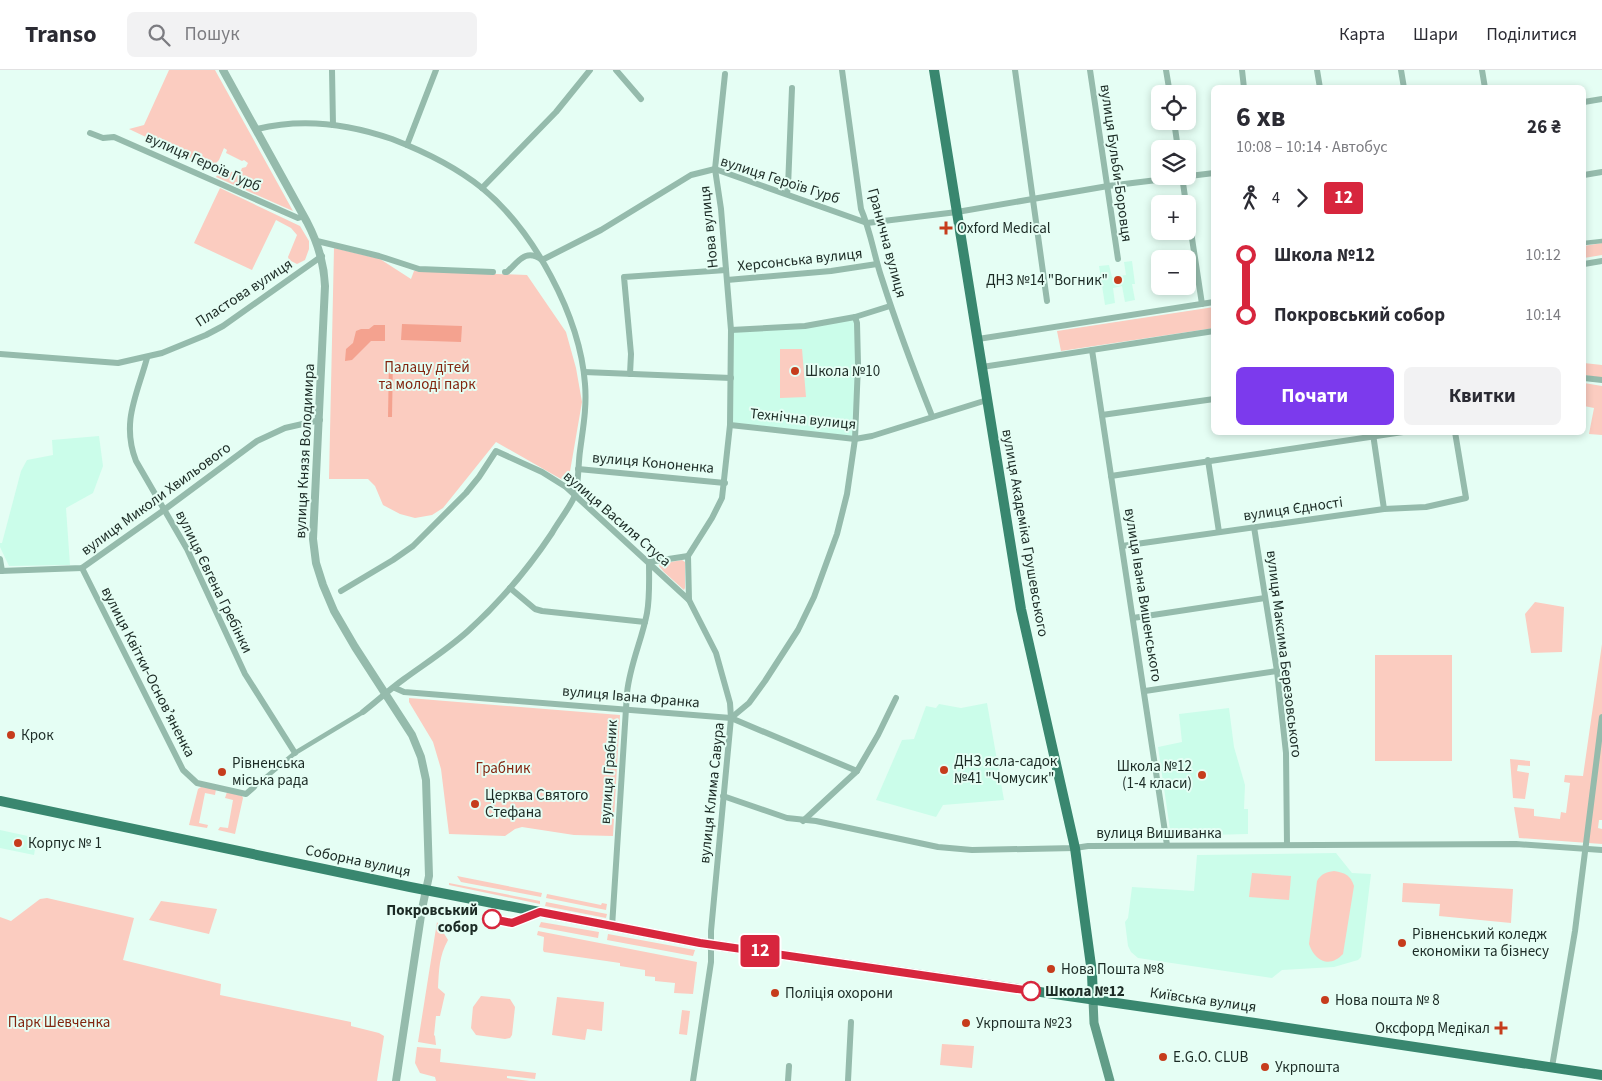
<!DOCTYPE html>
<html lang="uk">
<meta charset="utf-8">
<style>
body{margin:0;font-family:"Source Sans 3",sans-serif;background:#f2f2f3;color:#2b2b33;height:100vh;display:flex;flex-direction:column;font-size:19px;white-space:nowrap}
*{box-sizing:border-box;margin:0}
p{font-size:16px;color:#7c7c81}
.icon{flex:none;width:28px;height:28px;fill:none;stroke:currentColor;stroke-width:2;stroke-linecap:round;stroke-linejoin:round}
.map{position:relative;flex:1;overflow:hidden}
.drawer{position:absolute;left:1211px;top:15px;width:375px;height:350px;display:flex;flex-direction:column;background:#fff;border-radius:8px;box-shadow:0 2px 8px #0003}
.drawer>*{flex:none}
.badge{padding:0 10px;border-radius:4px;font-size:18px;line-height:32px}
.tools{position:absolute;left:1151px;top:15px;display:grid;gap:10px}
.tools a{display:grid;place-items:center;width:45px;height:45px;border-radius:8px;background:#fff;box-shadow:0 2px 8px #0003;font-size:25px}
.map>.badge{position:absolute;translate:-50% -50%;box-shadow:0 0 0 2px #fff}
.legs{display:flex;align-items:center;gap:8px;height:55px;padding:0 25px;font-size:16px}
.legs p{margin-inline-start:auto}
.overview{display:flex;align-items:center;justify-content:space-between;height:85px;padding:0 25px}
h1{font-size:28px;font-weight:700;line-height:38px}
.action{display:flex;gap:10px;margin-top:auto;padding:10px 25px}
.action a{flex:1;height:58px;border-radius:8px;background:#7c3aed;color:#fff;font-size:20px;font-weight:700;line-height:58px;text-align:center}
.action a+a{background:#f2f2f3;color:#2b2b33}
ul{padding:0 25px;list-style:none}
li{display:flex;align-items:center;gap:18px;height:60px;font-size:19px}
li i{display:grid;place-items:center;width:8px;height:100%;margin:0 6px;background:currentColor}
li i::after{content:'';width:12px;height:12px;margin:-6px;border:4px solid;border-radius:50%;background:#fff}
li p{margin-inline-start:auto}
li:first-child i{background:linear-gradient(#0000 50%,currentColor 0)}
li:last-child i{background:linear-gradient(currentColor 50%,#0000 0)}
header{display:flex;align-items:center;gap:30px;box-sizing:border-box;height:70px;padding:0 25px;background:#fff;border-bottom:1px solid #e1e1e2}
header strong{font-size:24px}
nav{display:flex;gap:28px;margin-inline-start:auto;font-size:18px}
.search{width:350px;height:45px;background:#f2f2f3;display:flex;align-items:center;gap:12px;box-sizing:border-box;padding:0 18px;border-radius:8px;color:#7c7c81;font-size:19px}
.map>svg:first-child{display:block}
.built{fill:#cbfdea}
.green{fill:#fbccc0}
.water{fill:#f4a28f}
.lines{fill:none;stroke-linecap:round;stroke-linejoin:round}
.pedestrian{stroke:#95bbac;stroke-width:4.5}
.minor{stroke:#95bbac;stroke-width:6}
.tertiary{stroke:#95bbac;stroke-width:8}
.secondary{stroke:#629d88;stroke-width:9}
.primary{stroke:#39876f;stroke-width:10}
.line-1-casing{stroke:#fff;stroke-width:11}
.line-1{stroke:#d7263d;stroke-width:8}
.poi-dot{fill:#c63c1c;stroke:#e5fef4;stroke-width:2}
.stop-1-dot{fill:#fff;stroke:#d7263d;stroke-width:2.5}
.labels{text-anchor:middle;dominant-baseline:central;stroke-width:4;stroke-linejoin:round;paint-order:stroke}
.street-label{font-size:15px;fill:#1c2b25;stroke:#e5fef4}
.poi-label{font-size:15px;fill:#1c2b25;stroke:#e5fef4;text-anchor:start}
.park-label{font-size:15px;fill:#82250f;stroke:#e5fef4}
.stop-label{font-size:15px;font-weight:bold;fill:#1c2b25;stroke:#e5fef4;text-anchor:end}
</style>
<header>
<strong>Transo</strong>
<div class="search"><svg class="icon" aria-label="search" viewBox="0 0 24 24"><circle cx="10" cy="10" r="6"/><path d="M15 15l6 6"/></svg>Пошук</div>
<nav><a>Карта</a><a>Шари</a><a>Поділитися</a></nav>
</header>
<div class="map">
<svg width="1602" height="1011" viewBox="0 0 1602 1011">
<rect width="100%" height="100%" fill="#e5fef4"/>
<g class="built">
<path d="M 1132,191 L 1135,214 L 1132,214 L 1135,230 L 1125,232 L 1122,216 L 1113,218 L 1115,233 L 1105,235 L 1099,196 L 1109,195 L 1112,207 L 1126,205 L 1124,192 Z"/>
<path d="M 855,247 L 855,369 L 730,355 L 731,260 L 769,258 Z"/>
<path d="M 99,366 L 103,396 L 93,423 L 66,438 L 70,495 L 9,496 L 0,477 L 0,473 L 2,473 L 21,401 L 27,390 L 53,385 L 52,370 Z"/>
<path d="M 987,633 L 1004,730 L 943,735 L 936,747 L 876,730 L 902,670 L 914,669 L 926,636 L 936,638 L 939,634 L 961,638 Z"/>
<path d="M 1229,638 L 1234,677 L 1245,715 L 1244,739 L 1248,739 L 1248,764 L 1171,766 L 1158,677 L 1182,672 L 1179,644 Z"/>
<path d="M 0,760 L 37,768 L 34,785 L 0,778 Z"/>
<path d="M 1336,783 L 1352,803 L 1371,804 L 1361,887 L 1358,890 L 1334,897 L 1282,900 L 1272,908 L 1138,888 L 1131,882 L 1128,876 L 1125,852 L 1128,848 L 1132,817 L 1194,821 L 1197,785 Z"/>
</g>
<g class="green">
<path d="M 169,0 L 215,0 L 293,141 L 216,107 L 222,98 L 239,105 L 242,98 L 246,97 L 248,93 L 244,90 L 242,91 L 226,83 L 227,80 L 224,78 L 219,90 L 211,98 L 129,59 L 144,55 Z"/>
<path d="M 220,118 L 300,156 L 309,171 L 309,179 L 305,190 L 297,194 L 289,190 L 288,187 L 297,165 L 291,158 L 276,150 L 252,200 L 194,173 Z"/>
<path d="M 1602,173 L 1602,185 L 1584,188 L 1584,176 Z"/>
<path d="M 334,178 L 380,189 L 411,209 L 414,201 L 527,205 L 566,262 L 576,298 L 582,332 L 568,413 L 496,372 L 443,438 L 432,445 L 415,448 L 400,444 L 383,435 L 375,416 L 368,409 L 329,409 Z"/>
<path d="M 1214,237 L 1214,258 L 1061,281 L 1057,261 Z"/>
<path d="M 780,279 L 802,279 L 806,327 L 780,328 Z"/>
<path d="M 1584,293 L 1602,295 L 1602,308 L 1584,305 Z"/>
<path d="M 1584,313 L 1602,316 L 1602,365 L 1589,364 L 1594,338 L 1584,336 Z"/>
<path d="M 682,490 L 685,492 L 685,518 L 684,520 L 664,502 L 659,496 L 660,494 Z"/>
<path d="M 1535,532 L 1564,537 L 1562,582 L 1531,583 L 1525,544 Z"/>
<path d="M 1602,574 L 1602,750 L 1599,750 L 1598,758 L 1602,759 L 1602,774 L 1519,768 L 1514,737 L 1534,739 L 1534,746 L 1560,749 L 1561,742 L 1566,743 L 1570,713 L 1564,712 L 1565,705 L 1583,706 Z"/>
<rect x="1375" y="585" width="77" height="106"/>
<path d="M 409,628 L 620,645 L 613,766 L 574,765 L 522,757 L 515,759 L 505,766 L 449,764 L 441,699 L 433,672 L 409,632 Z"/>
<path d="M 1510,689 L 1530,691 L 1530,696 L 1518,695 L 1517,701 L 1529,703 L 1525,729 L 1513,728 Z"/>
<path d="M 201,717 L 216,719 L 215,725 L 205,723 L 199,753 L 208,755 L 207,758 L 189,755 L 198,719 Z"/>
<path d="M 227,722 L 242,726 L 243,728 L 235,764 L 218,760 L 220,757 L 228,758 L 233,730 L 225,728 Z"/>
<path d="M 1334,801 C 1346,803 1350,805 1354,816 L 1343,884 C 1330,898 1315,892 1309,874 L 1317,811 C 1321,804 1326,802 1334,801 Z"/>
<path d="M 1252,803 L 1291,806 L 1289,830 L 1249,827 Z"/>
<path d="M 457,806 L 542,823 L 541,827 L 461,812 Z"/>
<path d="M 449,813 L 540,831 L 540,834 L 449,815 Z"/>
<path d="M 1403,813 L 1513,819 L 1511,853 L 1439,846 L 1440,834 L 1402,832 Z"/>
<path d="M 547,824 L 601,835 L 602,833 L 607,834 L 606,840 L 546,828 Z"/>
<path d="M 47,828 L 134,848 L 123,890 L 221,914 L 220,925 L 351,952 L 351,956 L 379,963 L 384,966 L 377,1011 L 0,1011 L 0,847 L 11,851 L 40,829 Z"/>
<path d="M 161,831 L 217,839 L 209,864 L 149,850 Z"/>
<path d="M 546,832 L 607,844 L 606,848 L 545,836 Z"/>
<path d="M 437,852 L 448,870 C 439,886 439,900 438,918 L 445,924 L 440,946 L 436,946 L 434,965 L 435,966 L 436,975 L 418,972 Z"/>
<path d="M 541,852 L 599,862 L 598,868 L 539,857 Z"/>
<path d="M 538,861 L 697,892 L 693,924 L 674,923 L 675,913 L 655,911 L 655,907 L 645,906 L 645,900 L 620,896 L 620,893 L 544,882 L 543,880 L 544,867 L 537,865 Z"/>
<path d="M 608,864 L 695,880 L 693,886 L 607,870 Z"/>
<path d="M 481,926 L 510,929 L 515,937 L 512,965 L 510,968 L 505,969 L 476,965 L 471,958 L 473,937 Z"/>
<path d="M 557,927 L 604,932 L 602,961 L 587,959 L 585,970 L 552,965 Z"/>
<path d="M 682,940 L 690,941 L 687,965 L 679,964 Z"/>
<path d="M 942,974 L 974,976 L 972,998 L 940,995 Z"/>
<path d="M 417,977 L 441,979 L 440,992 L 536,1003 L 535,1009 L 507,1006 L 507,1008 L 530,1011 L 436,1011 L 435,1007 L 420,1003 L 415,993 Z"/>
</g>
<g class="water">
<path d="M 402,254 L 462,256 L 461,272 L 401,270 Z"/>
<path d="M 374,255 L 385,255 L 385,271 L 371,271 L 352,290 L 345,291 L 346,279 L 353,273 L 356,261 L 361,259 L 369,259 Z"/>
<path d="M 389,289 L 393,289 L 392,347 L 388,347 Z"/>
</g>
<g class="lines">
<g class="pedestrian">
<path d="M 1584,173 L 1602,171"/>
<path d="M 254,717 L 295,683 L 363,642"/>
</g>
<g class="minor">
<path d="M 332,0 L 333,55"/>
<path d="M 616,0 L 641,29"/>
<path d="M 842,0 L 861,139 C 871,162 874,186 882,209 C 897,256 914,301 932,346"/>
<path d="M 1015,0 L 1047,231"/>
<path d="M 1090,0 L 1118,189"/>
<path d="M 1166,0 L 1170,24"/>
<path d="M 1242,0 L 1244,18"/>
<path d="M 1317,0 L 1320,18"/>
<path d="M 1401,0 L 1404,18"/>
<path d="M 1482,0 L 1485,18"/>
<path d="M 1584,32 L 1602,29"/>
<path d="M 1174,51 L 1178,79"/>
<path d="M 257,59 C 301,48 349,54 392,69 C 423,81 456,97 482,118 C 534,161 580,246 585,314 C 587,337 583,358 580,381 C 578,395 579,411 575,425 C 571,436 558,452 552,463 C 528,499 500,532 468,561 C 448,579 426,593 404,609 C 390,619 377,631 363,642"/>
<path d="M 90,63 L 103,68 L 114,67 L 298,148 L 304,146"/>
<path d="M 407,75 L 436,0"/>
<path d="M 1584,105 L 1602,102"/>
<path d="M 1182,106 L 1186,134"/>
<path d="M 482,118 L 556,42 L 590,0"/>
<path d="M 787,123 L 788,117 L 792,18"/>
<path d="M 1188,142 L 1202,234"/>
<path d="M 317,171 L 379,186 L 419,199 L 493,202"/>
<path d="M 1584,194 L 1602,191"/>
<path d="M 505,202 L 507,202 C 519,191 526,178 542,190 L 601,160 L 691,105 L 715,99 L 867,153 L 957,142 L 1108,116 L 1214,103"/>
<path d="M 727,210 L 831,201 L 877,194"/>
<path d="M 731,260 L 805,256 L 855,247 L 890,236"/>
<path d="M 978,269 L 1214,232"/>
<path d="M 1092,280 L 1167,775"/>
<path d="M 0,284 L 118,293 L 162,283 L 206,265 L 223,256 L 322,186"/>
<path d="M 147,288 C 137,325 121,352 136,391 L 187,479 L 245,604 L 295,683"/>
<path d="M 982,297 L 1214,261"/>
<path d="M 584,302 L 731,308"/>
<path d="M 630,304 L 631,284 L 624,207 L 726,200"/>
<path d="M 1584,308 L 1602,310"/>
<path d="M 1102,345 L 1214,329"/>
<path d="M 730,355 L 855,369 L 872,366 L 987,330"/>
<path d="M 1373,364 L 1384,439"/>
<path d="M 1208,390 L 1219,462"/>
<path d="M 578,399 L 725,413"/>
<path d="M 1111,406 L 1403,362"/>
<path d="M 1254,457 L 1277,601 L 1286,683 L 1287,775"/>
<path d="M 1122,476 L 1384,439 L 1426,437 L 1466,428 L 1455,362"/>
<path d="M 0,489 L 2,501"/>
<path d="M 649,492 L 688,486"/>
<path d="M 82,498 L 183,700 L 197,713 L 246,724 L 254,717"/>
<path d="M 0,501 L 82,498 L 164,440 L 257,371 L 285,358 L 320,350"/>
<path d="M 510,518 L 535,539 L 542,541 L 645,552"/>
<path d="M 341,521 L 393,490 L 413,476 L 466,423 L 479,407 L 496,381 L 542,402 L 566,417 L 689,530"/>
<path d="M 1133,548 L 1265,528"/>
<path d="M 395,618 L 404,622 L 731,648 L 857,701"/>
<path d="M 1145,621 L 1277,601"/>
<path d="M 731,648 L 749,633 L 765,611 L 798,560 L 814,527 L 837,464 L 847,424 L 855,369 L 858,294 L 857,253 L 855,247"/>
<path d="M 723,726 L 787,748 L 816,751 L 938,777 L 972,780 L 1075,778 L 1088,776 L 1516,774 L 1602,780"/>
<path d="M 803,751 L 857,701 L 878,665 L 896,628"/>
<path d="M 612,857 L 627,623 C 630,594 642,570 647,543 C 650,526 649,509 649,492"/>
<path d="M 1552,997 L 1575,861 L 1602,647"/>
<path d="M 693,1011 L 711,892 L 711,861 L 731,648 L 730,633 L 716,583 L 689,530 L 688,486 L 712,448 L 722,428 L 730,355 L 731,260 L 721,139 L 715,99 L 725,4"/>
<path d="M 788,1011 L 789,996"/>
<path d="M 848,1011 L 851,952"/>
</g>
<path class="tertiary" d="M 223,0 L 307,152 C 318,173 324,192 325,216 L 313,469 L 316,493 L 323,515 L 334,541 L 355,577 L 412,665 L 421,687 L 426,710 L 429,806 L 422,839 L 396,1011"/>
<path class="secondary" d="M 1093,930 L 1094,953 L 1110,1011"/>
<g class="primary">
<path d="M 934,0 L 1021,539 L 1075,778 L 1092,903 L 1093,930"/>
<path d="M 0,731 L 410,817 L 700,873 L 1255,953 L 1602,1005"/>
</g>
</g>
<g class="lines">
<g class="line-1-casing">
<path id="line-1" d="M 492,849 L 512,853 L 540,842 L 700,873 L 1031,921"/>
</g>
<use href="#line-1" class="line-1"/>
</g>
<g class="poi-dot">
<path d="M943.5 150.5h5v5h5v5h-5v5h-5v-5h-5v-5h5z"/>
<circle cx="1118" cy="210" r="5"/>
<circle cx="795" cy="301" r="5"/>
<circle cx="11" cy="665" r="5"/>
<circle cx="944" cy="700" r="5"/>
<circle cx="222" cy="702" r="5"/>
<circle cx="1202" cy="705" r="5"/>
<circle cx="475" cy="734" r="5"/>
<circle cx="18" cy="773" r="5"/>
<circle cx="1402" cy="873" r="5"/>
<circle cx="1051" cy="899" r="5"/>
<circle cx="775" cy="923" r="5"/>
<circle cx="1325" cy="930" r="5"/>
<circle cx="966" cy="953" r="5"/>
<path d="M1498.5 950.5h5v5h5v5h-5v5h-5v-5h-5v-5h5z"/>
<circle cx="1163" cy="987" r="5"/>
<circle cx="1265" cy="997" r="5"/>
</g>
<g class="stop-1-dot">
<circle cx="492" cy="849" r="9"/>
<circle cx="1031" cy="921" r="9"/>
</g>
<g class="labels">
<g class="street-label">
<text transform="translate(203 92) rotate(24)">вулиця Героїв Гурб</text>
<text transform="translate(1116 93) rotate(82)">вулиця Бульби-Боровця</text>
<text transform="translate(780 110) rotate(18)">вулиця Героїв Гурб</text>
<text transform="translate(709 157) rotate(-96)">Нова вулиця</text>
<text transform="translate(887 173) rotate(75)">Гранична вулиця</text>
<text transform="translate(800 190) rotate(-6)">Херсонська вулиця</text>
<text transform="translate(244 223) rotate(-33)">Пластова вулиця</text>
<text transform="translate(803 349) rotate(6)">Технічна вулиця</text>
<text transform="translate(305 381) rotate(-87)">вулиця Князя Володимира</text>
<text transform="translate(653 393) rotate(5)">вулиця Кононенка</text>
<text transform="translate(156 429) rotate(-36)">вулиця Миколи Хвильового</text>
<text transform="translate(1293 439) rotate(-8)">вулиця Єдності</text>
<text transform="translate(617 449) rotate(41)">вулиця Василя Стуса</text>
<text transform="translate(1025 463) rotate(80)">вулиця Академіка Грушевського</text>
<text transform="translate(214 512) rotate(64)">вулиця Євгена Гребінки</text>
<text transform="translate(1143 525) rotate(81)">вулиця Івана Вишенського</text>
<text transform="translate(1284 584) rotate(83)">вулиця Максима Березовського</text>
<text transform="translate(148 602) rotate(63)">вулиця Квітки-Основʼяненка</text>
<text transform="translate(631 627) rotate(5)">вулиця Івана Франка</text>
<text transform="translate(609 702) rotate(-86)">вулиця Грабник</text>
<text transform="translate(712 723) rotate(-84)">вулиця Клима Савура</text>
<text x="1159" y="763">вулиця Вишиванка</text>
<text transform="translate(358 791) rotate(12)">Соборна вулиця</text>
<text transform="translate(1203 930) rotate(8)">Київська вулиця</text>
</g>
<g class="poi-label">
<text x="957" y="158">Oxford Medical</text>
<text x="1108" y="210" text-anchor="end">ДНЗ №14 "Вогник"</text>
<text x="805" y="301">Школа №10</text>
<text x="21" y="665">Крок</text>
<text x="954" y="691">ДНЗ ясла-садок<tspan x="954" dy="17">№41 "Чомусик"</tspan></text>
<text x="232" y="693">Рівненська<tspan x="232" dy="17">міська рада</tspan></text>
<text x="1192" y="696" text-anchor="end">Школа №12<tspan x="1192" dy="17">(1-4 класи)</tspan></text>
<text x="485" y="725">Церква Святого<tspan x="485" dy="17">Стефана</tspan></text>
<text x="28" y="773">Корпус № 1</text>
<text x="1412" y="864">Рівненський коледж<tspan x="1412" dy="17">економіки та бізнесу</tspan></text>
<text x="1061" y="899">Нова Пошта №8</text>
<text x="785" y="923">Поліцiя охорони</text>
<text x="1335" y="930">Нова пошта № 8</text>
<text x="976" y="953">Укрпошта №23</text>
<text x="1490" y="958" text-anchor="end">Оксфорд Медікал</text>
<text x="1173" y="987">E.G.O. CLUB</text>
<text x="1275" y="997">Укрпошта</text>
</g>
<g class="park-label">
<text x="427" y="297">Палацу дітей<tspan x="427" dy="17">та молоді парк</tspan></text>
<text x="503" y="698">Грабник</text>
<text x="59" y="952">Парк Шевченка</text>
</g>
<g class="stop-label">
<text x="478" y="840">Покровський<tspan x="478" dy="17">собор</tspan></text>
<text x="1045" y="921" text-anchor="start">Школа №12</text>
</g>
</g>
</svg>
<div class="tools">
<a><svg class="icon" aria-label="locate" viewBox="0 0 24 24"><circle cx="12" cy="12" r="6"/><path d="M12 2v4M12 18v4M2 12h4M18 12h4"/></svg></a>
<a><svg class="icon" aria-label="layers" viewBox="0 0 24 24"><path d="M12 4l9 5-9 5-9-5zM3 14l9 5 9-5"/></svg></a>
<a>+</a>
<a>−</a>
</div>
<b class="badge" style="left:760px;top:881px;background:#d7263d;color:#fff">12</b>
<section class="drawer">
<div class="overview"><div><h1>6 хв</h1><p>10:08 – 10:14 · Автобус</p></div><b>26 ₴</b></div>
<div class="legs"><svg class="icon" aria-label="walk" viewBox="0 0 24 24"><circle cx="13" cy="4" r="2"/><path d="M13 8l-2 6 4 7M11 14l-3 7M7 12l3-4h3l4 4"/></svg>4<svg class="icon" aria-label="forward" viewBox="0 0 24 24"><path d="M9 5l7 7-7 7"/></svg><b class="badge" style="background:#d7263d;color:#fff">12</b></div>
<ul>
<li><i style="color:#d7263d"></i><b>Школа №12</b><p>10:12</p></li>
<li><i style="color:#d7263d"></i><b>Покровський собор</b><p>10:14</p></li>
</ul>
<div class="action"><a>Почати</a><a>Квитки</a></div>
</section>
</div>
